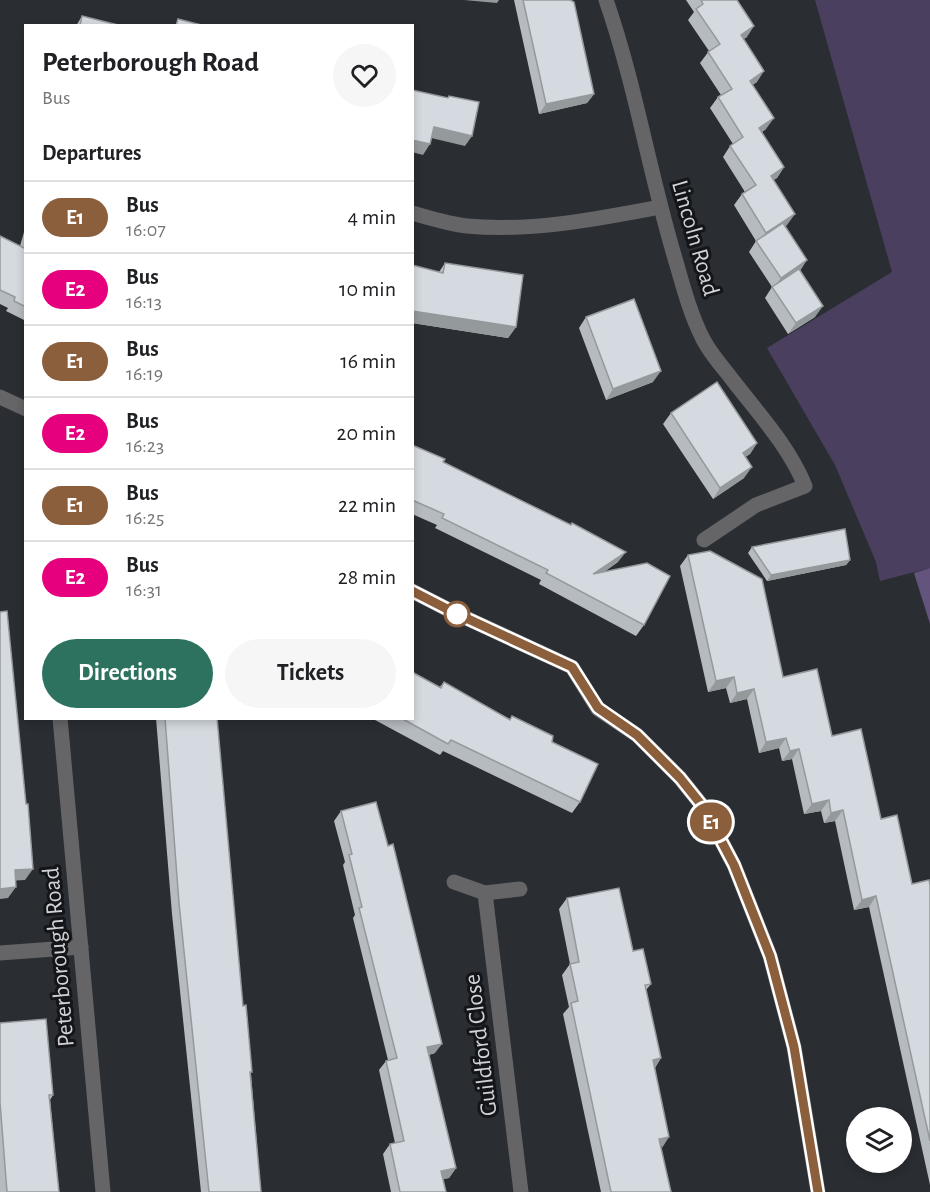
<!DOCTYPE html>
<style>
body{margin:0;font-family:"Alegreya Sans",sans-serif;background:#f6f6f6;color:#202124;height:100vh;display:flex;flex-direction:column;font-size:22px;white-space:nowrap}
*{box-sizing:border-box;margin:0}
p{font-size:20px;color:#757577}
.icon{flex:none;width:33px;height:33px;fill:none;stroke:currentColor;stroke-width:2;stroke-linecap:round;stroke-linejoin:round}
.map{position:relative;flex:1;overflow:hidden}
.sheet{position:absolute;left:24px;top:24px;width:390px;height:696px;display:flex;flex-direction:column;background:#fff;border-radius:0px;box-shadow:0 3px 9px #0003}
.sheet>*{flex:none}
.badge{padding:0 12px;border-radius:20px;font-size:21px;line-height:39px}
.tools{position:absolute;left:846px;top:1107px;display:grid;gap:12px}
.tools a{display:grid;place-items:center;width:66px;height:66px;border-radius:50%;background:#fff;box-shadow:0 3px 9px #0003;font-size:30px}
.map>.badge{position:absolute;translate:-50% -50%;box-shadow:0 0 0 3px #fff}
h2{padding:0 18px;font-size:22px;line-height:54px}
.round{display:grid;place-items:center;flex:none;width:63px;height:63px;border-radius:32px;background:#f6f6f6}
.head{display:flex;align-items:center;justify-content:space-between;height:102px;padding:0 18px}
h1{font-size:28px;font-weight:700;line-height:45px}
.action{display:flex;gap:12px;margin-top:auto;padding:12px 18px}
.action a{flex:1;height:69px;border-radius:36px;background:#2c725e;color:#fff;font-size:24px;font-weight:700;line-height:69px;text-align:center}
.action a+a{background:#f6f6f6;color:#202124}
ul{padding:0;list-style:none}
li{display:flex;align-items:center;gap:18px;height:72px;padding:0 18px;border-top:2px solid #e0e0e0}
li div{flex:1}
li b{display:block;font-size:22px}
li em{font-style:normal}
li .badge{min-width:66px;font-weight:700;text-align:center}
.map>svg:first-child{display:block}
.green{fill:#4b3f60}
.forest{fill:#63547d}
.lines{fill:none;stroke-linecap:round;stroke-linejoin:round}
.minor{stroke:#656568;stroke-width:15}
.wall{fill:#b6bbc0}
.shaded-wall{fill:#94999c}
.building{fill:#d4dadf;stroke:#94999c;stroke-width:1.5}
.line-casing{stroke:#fff;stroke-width:14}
.line{stroke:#8b5e3c;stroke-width:9}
.stop-dot{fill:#fff;stroke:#8b5e3c;stroke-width:3}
.labels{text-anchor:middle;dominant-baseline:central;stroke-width:6;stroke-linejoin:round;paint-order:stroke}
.street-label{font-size:24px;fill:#d1d2d6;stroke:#141518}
</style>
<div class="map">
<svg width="930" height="1192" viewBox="0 0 930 1192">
<rect width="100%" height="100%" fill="#2a2d32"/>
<path class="green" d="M 815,0 L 930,0 L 930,568 L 880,581 L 876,562 L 835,465 L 767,348 L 892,272 Z"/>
<path class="forest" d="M 930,568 L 930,624 L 914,573 Z"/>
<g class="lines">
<g class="minor">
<path d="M 606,0 C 635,83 649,171 674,255 C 682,282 689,311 702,337 C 708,350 719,363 728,374 C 755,410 788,444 805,486 L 756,505 L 704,540"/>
<path d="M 412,213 C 430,218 449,224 467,226 C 532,232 596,219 660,207"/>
<path d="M 0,397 L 26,409"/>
<path d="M 412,591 L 453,612 L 572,667 L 598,709 L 637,735 L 680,778 L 704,808 L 734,865 L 770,956 L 794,1047 L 818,1192"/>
<path d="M 60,718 L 103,1192"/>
<path d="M 454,882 L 485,893"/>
<path d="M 520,889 L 485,893 L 521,1192"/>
<path d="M 0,953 L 81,947"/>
</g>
</g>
<g class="wall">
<path d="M 514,0 L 570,0 L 594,94 L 587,103 L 539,114 Z"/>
<path d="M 686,0 L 737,0 L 747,37 L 743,39 L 757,82 L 752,85 L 766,129 L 762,132 L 784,167 L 777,178 L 773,180 L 787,225 L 785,226 L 815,317 L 788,334 L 765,298 L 772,287 L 749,252 L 756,241 L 734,205 L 742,194 L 745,192 L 723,157 L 730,146 L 733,144 L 710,108 L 718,97 L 721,95 L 700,63 L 709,51 L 688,20 L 694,12 Z"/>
<path d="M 82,16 L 122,26 L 76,26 Z"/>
<path d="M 26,225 L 26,321 L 6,311 L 8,308 L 0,304 L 0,236 L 20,246 Z"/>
<path d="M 445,263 L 516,327 L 508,338 L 412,323 L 412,265 L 439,272 Z"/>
<path d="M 586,317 L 653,382 L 606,400 L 579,328 Z"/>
<path d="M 671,413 L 757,443 L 750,454 L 745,457 L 744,478 L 713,499 L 663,424 Z"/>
<path d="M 412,445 L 618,562 L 604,572 L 644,625 L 636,636 L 539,584 L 541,580 L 435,528 L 437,525 L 412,514 Z"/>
<path d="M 752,547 L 850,560 L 846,565 L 767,581 L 748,553 Z"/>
<path d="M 688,555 L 783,677 L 832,736 L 881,819 L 912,884 L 930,886 L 930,1185 L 869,907 L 854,910 L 835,821 L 824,823 L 821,811 L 804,814 L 792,759 L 782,761 L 779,748 L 759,753 L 747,699 L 730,703 L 726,688 L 708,692 L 680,566 Z"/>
<path d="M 444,682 L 510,719 L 512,716 L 552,742 L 580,802 L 572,813 L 443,751 L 440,755 L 375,720 L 376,718 L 412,718 Z"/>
<path d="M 156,718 L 217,718 L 243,1006 L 251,1074 L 261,1192 L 201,1192 L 172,914 Z"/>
<path d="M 341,811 L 435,1053 L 429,1055 L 456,1168 L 449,1178 L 443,1179 L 446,1192 L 391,1192 L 383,1154 L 390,1144 L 395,1143 L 379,1070 L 386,1061 L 388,1060 L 353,918 L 355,915 L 343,865 L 345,862 L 334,821 Z"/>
<path d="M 567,898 L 633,951 L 651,984 L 646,990 L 661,1058 L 655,1068 L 661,1148 L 671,1192 L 601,1192 L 563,1014 L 569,1007 L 562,975 L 570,964 L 559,909 Z"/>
<path d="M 0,1023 L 53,1095 L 50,1100 L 59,1192 L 0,1192 Z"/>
</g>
<g class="shaded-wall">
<path d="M 464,0 L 499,0 L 497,3 Z"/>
<path d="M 754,26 L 747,37 L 733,46 L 741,35 Z"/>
<path d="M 764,71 L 757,82 L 742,92 L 750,81 Z"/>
<path d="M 594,94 L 587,103 L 539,114 L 546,104 Z"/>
<path d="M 774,118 L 766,129 L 751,139 L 759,128 Z"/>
<path d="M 434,127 L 472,136 L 465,146 L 427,137 Z"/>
<path d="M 412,140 L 430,144 L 423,155 L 412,152 Z"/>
<path d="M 784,167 L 777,178 L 763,187 L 771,176 Z"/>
<path d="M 795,214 L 787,225 L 758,244 L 766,233 Z"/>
<path d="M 807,260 L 800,271 L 773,289 L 781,278 Z"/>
<path d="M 823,306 L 815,317 L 788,334 L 796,323 Z"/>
<path d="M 412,311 L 516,327 L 508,338 L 412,323 Z"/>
<path d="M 661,371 L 653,382 L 606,400 L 613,389 Z"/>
<path d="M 757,443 L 750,454 L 735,464 L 743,453 Z"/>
<path d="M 752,467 L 744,478 L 713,499 L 720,488 Z"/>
<path d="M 626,552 L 618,562 L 585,584 L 593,574 Z"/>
<path d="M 850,560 L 846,565 L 767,581 L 771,575 Z"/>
<path d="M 734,677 L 726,688 L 708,692 L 716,681 Z"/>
<path d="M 754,689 L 747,699 L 730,703 L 737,693 Z"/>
<path d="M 786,738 L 779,748 L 759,753 L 766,742 Z"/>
<path d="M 799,749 L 792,759 L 782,761 L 790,751 Z"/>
<path d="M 829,800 L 821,811 L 804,814 L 812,804 Z"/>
<path d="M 843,810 L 835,821 L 824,823 L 831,813 Z"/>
<path d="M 33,869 L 25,880 L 7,881 L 15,870 Z"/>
<path d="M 16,887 L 8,898 L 0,899 L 0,889 Z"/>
<path d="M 876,896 L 869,907 L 854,910 L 862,900 Z"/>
<path d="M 442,1044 L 435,1053 L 420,1057 L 427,1047 Z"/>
<path d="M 661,1058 L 653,1070 L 653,1060 Z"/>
<path d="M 669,1137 L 662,1148 L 659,1139 Z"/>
<path d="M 456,1168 L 449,1178 L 434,1181 L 441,1171 Z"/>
</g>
<g class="building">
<path d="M 523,0 L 570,0 L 574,2 L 594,94 L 546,104 Z"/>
<path d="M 701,0 L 737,0 L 754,26 L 741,35 L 764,71 L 750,81 L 774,118 L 759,128 L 784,167 L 771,176 L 795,214 L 766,233 L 742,194 L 756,185 L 730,146 L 743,137 L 718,97 L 732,89 L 708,52 L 720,44 L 696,9 L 703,4 Z"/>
<path d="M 82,16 L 122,26 L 80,26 Z"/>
<path d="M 178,19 L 205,26 L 176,26 Z"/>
<path d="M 412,90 L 448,98 L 449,96 L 479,102 L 472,136 L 434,127 L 430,144 L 412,140 Z"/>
<path d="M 783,223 L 807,260 L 781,278 L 756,241 Z"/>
<path d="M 0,236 L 24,248 L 26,244 L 26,307 L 14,301 L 15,297 L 0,290 Z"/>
<path d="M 445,263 L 523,275 L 516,327 L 412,311 L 412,265 L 443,273 Z"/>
<path d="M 799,269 L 823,306 L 796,323 L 772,287 Z"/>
<path d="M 634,299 L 661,371 L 613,389 L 586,317 Z"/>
<path d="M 717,382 L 757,443 L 743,453 L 752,467 L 720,488 L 671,413 Z"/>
<path d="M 412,445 L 445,459 L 443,462 L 571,525 L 572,523 L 626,552 L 593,574 L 647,563 L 670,576 L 644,625 L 546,573 L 548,570 L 442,518 L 444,514 L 412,500 Z"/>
<path d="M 845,529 L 850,560 L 771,575 L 752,547 Z"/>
<path d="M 710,551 L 762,579 L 783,677 L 817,669 L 832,736 L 861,729 L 881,819 L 897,815 L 912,884 L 929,880 L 930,886 L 930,1141 L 876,896 L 862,900 L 843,810 L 831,813 L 829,800 L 812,804 L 799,749 L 790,751 L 786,738 L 766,742 L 754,689 L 737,693 L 734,677 L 716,681 L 688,555 Z"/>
<path d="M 7,611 L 26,804 L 28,804 L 33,869 L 15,870 L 16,887 L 0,889 L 0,612 Z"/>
<path d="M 412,672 L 441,688 L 444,682 L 510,720 L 512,716 L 553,736 L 552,742 L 598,764 L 580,802 L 451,740 L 448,744 L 401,718 L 412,718 Z"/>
<path d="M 165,718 L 217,718 L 243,1006 L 246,1005 L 252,1072 L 250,1072 L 261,1192 L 209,1192 L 179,903 Z"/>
<path d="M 376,802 L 388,846 L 393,844 L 442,1044 L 427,1047 L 456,1168 L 441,1171 L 446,1192 L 400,1192 L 390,1144 L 404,1141 L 386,1061 L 397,1058 L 359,908 L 362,907 L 349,855 L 352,854 L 341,811 Z"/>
<path d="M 619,888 L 633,951 L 643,949 L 651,984 L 645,985 L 661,1058 L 653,1060 L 669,1137 L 659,1139 L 671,1192 L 611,1192 L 571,1003 L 578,1001 L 570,964 L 579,962 L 567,898 Z"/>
<path d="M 46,1019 L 53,1095 L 49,1095 L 59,1192 L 7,1192 L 0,1102 L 0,1023 Z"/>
</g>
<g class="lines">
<g class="line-casing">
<path id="line" d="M 412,591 L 453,612 L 572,667 L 598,708 L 637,735 L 680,778 L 704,808 L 734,865 L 770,956 L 794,1047 L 818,1192"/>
</g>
<use href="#line" class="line"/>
</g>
<circle class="stop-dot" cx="457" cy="614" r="12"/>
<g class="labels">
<g class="street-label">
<text transform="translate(695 238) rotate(74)">Lincoln Road</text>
<text transform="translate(59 957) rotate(-95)">Peterborough Road</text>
<text transform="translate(481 1045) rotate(-97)">Guildford Close</text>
</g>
</g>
</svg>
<div class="tools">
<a><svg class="icon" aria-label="layers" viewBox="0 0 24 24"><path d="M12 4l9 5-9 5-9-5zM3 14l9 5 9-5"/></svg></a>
</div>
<b class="badge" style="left:711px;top:822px;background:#8b5e3c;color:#fff">E1</b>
<section class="sheet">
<div class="head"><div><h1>Peterborough Road</h1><p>Bus</p></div><a class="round"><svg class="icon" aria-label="heart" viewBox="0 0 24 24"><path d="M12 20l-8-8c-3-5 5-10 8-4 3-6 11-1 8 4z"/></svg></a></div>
<h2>Departures</h2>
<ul>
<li><span class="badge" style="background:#8b5e3c;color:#fff">E1</span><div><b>Bus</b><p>16:07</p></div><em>4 min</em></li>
<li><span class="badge" style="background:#e6007e;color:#fff">E2</span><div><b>Bus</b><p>16:13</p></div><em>10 min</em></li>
<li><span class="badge" style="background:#8b5e3c;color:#fff">E1</span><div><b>Bus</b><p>16:19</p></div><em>16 min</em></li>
<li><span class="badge" style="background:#e6007e;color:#fff">E2</span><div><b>Bus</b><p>16:23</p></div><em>20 min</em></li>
<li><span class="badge" style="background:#8b5e3c;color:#fff">E1</span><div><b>Bus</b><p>16:25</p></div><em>22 min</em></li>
<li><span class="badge" style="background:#e6007e;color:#fff">E2</span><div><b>Bus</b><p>16:31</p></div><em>28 min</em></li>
</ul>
<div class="action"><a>Directions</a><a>Tickets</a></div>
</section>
</div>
